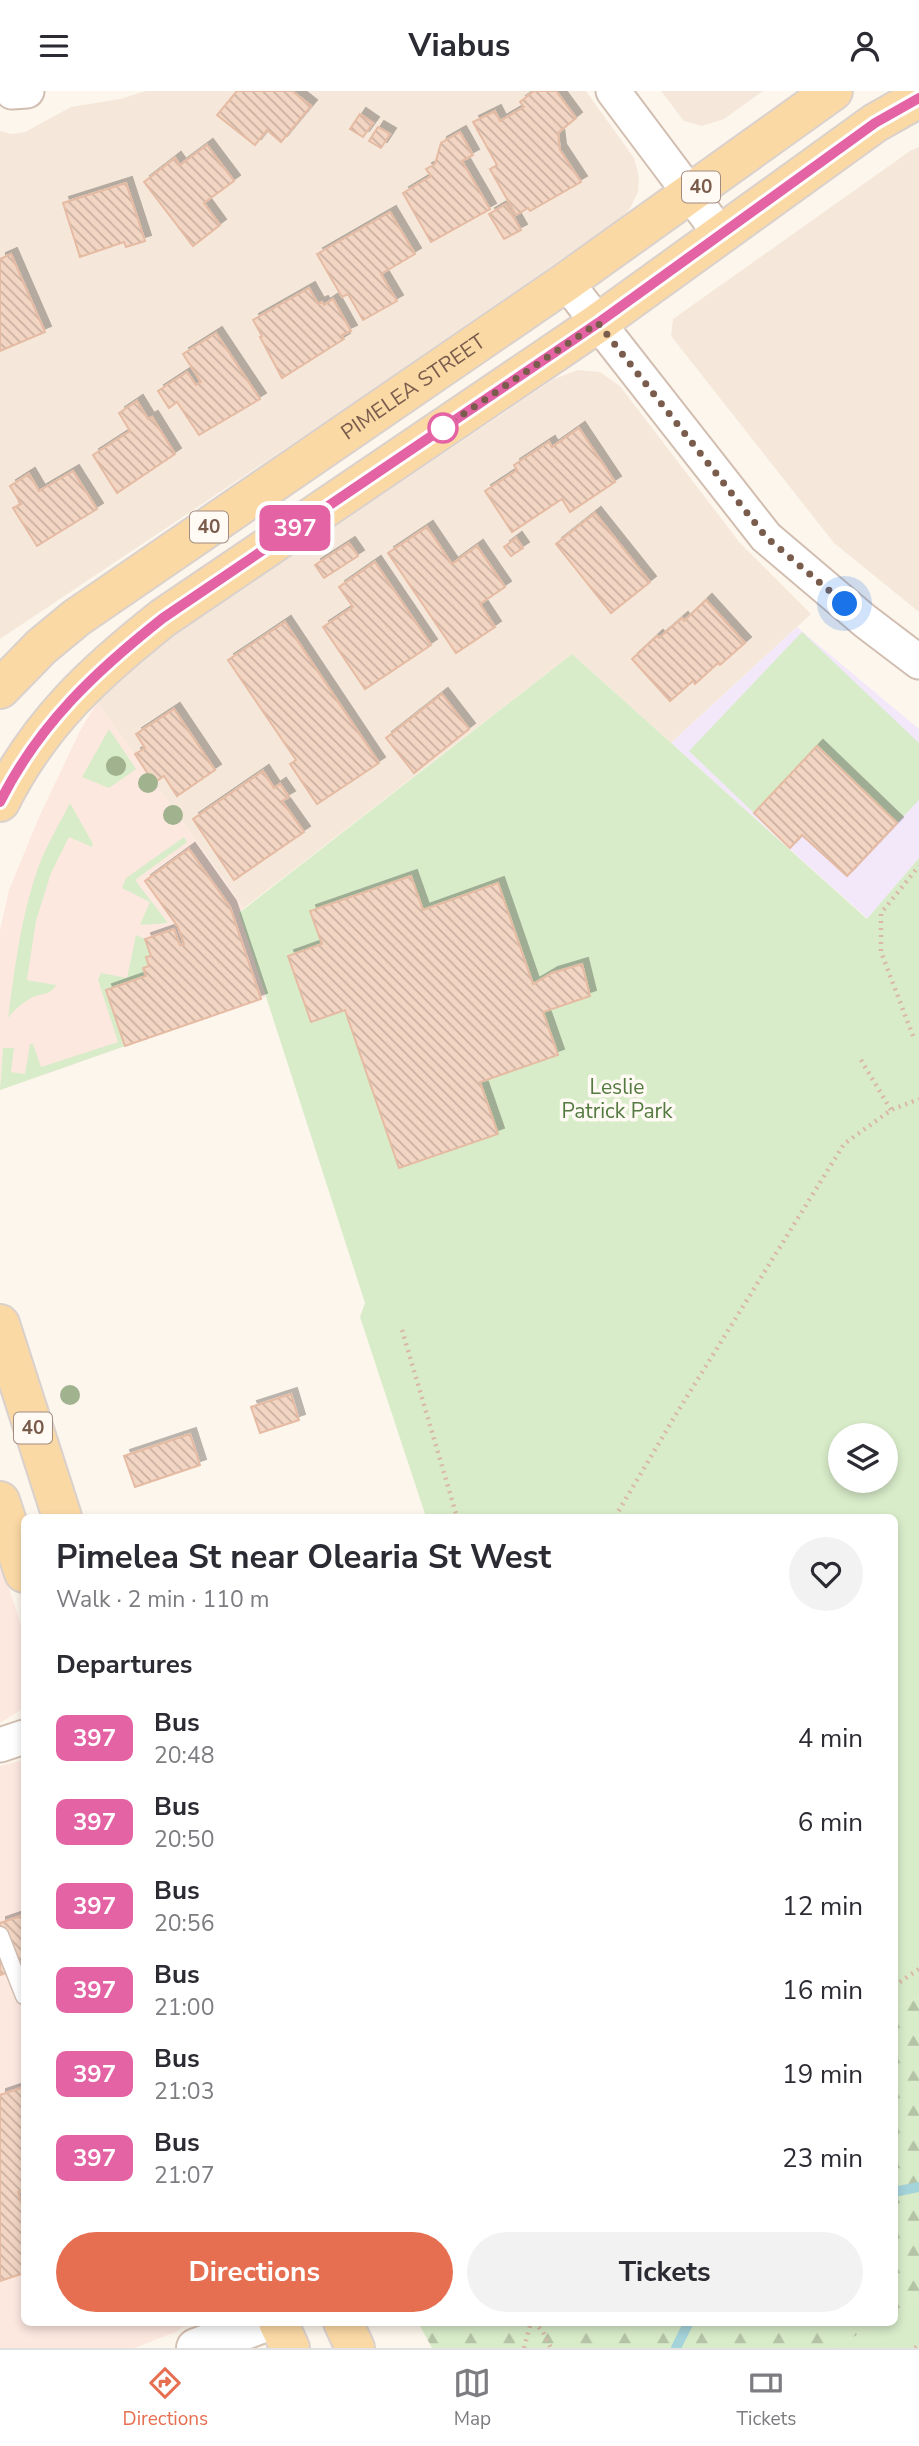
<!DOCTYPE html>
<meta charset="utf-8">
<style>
body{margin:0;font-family:"Nunito Sans",sans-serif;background:#f2f2f3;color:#2b2b33;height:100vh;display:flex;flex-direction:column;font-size:26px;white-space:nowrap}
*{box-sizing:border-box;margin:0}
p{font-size:23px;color:#7c7c81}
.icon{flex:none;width:38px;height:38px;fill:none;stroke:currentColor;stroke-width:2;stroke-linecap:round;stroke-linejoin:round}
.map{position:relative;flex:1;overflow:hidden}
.panel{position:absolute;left:21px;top:1423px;width:877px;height:812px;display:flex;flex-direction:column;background:#fff;border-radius:10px;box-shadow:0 4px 10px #0003}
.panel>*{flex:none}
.badge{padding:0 14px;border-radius:10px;font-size:24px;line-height:46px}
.controls{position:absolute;left:828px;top:1332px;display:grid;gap:14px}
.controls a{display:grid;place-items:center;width:70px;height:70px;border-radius:50%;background:#fff;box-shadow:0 4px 10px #0003;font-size:35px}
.you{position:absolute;width:35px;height:35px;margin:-18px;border:5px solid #fff;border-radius:50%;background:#1a73e8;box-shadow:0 0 0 10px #1a73e833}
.map>.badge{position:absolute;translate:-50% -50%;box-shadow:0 0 0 4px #fff}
h2{padding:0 35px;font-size:26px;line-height:63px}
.round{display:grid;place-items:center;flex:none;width:74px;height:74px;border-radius:37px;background:#f2f2f3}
.head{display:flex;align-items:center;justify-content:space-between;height:119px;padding:0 35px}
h1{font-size:33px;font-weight:700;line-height:52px}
.action{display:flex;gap:14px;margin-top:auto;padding:14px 35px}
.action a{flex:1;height:80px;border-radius:42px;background:#e76f51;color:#fff;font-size:28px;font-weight:700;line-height:80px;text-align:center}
.action a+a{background:#f2f2f3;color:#2b2b33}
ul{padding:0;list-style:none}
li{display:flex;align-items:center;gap:21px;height:84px;padding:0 35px}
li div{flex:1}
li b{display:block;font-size:26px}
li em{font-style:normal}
li .badge{min-width:77px;font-weight:700;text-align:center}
header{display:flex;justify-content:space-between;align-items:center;height:91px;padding:0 35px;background:#fff;font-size:32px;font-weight:700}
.dock{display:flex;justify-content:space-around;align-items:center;height:98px;border-top:2px solid #e1e1e2;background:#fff;font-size:19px;color:#7c7c81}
.dock a{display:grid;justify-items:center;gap:4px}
.dock .current{color:#e76f51}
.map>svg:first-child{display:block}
.residential{fill:#f5e8da}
.commercial{fill:#fde8e0}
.education{fill:#f3e8fa}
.forest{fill:url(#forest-firs)}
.green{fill:#d8ecc9;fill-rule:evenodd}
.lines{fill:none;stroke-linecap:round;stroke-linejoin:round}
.stream{stroke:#a5d3da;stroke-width:10}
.building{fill:url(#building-back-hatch);stroke:#e6bba3;stroke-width:2;filter:url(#shadow)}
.lane-casing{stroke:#d1beb0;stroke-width:19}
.street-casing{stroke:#d1beb0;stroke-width:37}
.secondary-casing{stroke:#d6c0b0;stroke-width:42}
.primary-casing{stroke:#dad1cd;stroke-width:42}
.path{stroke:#d9b8a5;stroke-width:4.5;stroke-dasharray:2 5;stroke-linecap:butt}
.lane{stroke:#fff;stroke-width:16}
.street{stroke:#fff;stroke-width:33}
.secondary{stroke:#fff;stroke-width:38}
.primary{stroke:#fbd9a5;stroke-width:38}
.tree{fill:#a0b28e}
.line-casing{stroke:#fff;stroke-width:16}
.line{stroke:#e463a4;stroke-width:10}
.walk{stroke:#7a5c4d;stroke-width:7;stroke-dasharray:0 12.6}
.stop-dot{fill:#fff;stroke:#e463a4;stroke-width:3.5}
.labels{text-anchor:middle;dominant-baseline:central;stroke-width:7;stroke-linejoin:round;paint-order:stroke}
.shield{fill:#fffaf3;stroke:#a28b7f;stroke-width:2}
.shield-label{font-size:19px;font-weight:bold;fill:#7a5c4d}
.street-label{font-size:21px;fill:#7a5c4d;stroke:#fffaf3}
.park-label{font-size:21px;fill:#537a41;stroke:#fffaf3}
</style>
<header><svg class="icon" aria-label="menu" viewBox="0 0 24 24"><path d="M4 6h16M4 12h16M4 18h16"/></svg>Viabus<svg class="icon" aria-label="person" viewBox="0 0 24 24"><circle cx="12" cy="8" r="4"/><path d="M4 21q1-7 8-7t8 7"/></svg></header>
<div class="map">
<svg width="919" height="2257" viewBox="0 0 919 2257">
<defs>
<pattern id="forest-firs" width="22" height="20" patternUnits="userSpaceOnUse" patternTransform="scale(1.75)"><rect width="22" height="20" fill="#d8ecc9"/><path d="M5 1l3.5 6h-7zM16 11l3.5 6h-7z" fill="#b4c2a5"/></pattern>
<pattern id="building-back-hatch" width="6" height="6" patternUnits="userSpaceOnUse" patternTransform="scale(1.75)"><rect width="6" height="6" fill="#f3d5c3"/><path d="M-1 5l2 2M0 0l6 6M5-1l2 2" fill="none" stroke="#cab0a1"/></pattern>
<filter id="shadow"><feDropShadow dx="6" dy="-6" stdDeviation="0" flood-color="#0004"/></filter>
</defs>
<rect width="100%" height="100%" fill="#fdf6ec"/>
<g class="residential">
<path d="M 146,0 L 586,0 L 634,67 L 639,86 L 638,101 L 629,119 L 614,132 L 337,323 L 0,548 L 0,40 L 12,43 L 25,41 L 71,16 L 120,8 Z"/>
<path d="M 661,0 L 763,0 L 724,28 L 702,35 L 684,30 Z"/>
<path d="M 919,56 L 919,521 L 834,452 L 671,245 L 673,228 L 910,60 Z"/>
<path d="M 578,279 L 600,281 L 620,295 L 740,452 L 811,523 L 671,652 L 572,563 L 244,817 L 97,611 L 151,562 L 183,538 L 554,288 Z"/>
</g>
<g class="commercial">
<path d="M 97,611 L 244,817 L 239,822 L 266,906 L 0,999 L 0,839 L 9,799 L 39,726 L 80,640 Z"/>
<path d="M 0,1470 L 24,1543 L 24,1617 L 0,1632 Z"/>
<path d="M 24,1669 L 24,2231 L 190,2231 L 176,2241 L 134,2257 L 0,2257 L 0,1675 Z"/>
</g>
<path class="education" d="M 797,536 L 919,638 L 919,767 L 868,828 L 671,652 Z"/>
<g class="forest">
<path d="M 919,1906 L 919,2206 L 894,2221 L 894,1919 Z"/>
<path d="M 422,2231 L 878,2231 L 836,2257 L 432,2257 L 419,2233 Z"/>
</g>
<g class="green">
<path d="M 802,541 L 919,652 L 919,709 L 897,732 L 817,655 L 754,722 L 689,660 Z"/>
<path d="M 572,563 L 867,828 L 919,767 L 919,1906 L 894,1919 L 894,1426 L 426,1426 L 360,1226 L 365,1212 L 239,822 ZM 840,1344 L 886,1344 L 886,1390 L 840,1390 Z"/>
<path d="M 109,638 L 136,678 L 109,697 L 82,686 Z"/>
<path d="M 70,712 L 93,753 L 92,756 L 69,746 L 51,782 L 36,830 L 27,889 L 56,894 C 50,905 40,902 31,907 C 22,912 14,919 8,927 C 15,875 21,824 39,774 C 47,753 60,732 70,712 Z"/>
<path d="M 184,746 L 187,751 L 135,789 L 168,832 L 140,834 L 150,811 L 122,797 L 126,787 Z"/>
<path d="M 136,844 L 145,848 L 151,865 L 146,867 L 149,875 L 143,877 L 146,885 L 106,899 L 125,955 L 0,999 L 3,957 L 14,957 L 11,981 L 25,983 L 30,953 L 33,953 L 41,976 L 118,951 L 98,889 L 101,882 L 127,887 Z"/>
<path d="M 919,2206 L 919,2257 L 836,2257 L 878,2231 L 894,2231 L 894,2221 Z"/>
</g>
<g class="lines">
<g class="stream">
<path d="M 894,2101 L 919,2096"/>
<path d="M 676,2257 L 689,2231"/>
</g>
</g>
<g class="building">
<path d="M 237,0 L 292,0 L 311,15 L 281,51 L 267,39 L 255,54 L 217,24 Z"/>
<path d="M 534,0 L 556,0 L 576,27 L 558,42 L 560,59 L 581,91 L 530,120 L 528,117 L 516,124 L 490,78 L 497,74 L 473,31 L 495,20 L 500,30 L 524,16 L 520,11 Z"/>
<path d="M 360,23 L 373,32 L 363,46 L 350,38 Z"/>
<path d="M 378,36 L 390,43 L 381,57 L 369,50 Z"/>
<path d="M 460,41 L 473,64 L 462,70 L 490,118 L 431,151 L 403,102 L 431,85 L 426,78 L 435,73 L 441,52 Z"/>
<path d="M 207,54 L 234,90 L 204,112 L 220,134 L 193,155 L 144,91 L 175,67 L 180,74 Z"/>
<path d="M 126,92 L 145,150 L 126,156 L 124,151 L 80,166 L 63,112 Z"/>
<path d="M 506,113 L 521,139 L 504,148 L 489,123 Z"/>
<path d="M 390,121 L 415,163 L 381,183 L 397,210 L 363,229 L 348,203 L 342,206 L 317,163 Z"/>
<path d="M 11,163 L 45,241 L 0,260 L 0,168 Z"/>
<path d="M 309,197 L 318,213 L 322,211 L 324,214 L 333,208 L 351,240 L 342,244 L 344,248 L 282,287 L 260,246 L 262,245 L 253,229 Z"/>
<path d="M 216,242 L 260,308 L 199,344 L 177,311 L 169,317 L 158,300 L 187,281 L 196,294 L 201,291 L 183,263 Z"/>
<path d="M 137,310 L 148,328 L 152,326 L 175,363 L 117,402 L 93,364 L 130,340 L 119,322 Z"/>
<path d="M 579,337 L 615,391 L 570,421 L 562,408 L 512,441 L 485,400 L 517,379 L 514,374 L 549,351 L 552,356 Z"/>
<path d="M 73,380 L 97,418 L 37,455 L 13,417 L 21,413 L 10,395 L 29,383 L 39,400 Z"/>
<path d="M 595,422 L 650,491 L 611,522 L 556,453 Z"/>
<path d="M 427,436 L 452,473 L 477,455 L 505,496 L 480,513 L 495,536 L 456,562 L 388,462 Z"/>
<path d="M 516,447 L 523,457 L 511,465 L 504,456 Z"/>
<path d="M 349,452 L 358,465 L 324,487 L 315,474 Z"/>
<path d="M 375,471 L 431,554 L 365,598 L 323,536 L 353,516 L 339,496 Z"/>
<path d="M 706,509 L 745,552 L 720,574 L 718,572 L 695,593 L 693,590 L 670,610 L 632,568 L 657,545 L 659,547 L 682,527 L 684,530 Z"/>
<path d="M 285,531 L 379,672 L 317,713 L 290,673 L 296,669 L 228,569 Z"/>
<path d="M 442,603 L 469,638 L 414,682 L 386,647 Z"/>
<path d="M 174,618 L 215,679 L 177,705 L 164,685 L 154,692 L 135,663 L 145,657 L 136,643 Z"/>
<path d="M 817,655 L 897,732 L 847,785 L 802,744 L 790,757 L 754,722 Z"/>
<path d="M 263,680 L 274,697 L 280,693 L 289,706 L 282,710 L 304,741 L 234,789 L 193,728 Z"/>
<path d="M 189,758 L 230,816 L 261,908 L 125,955 L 106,899 L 146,885 L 143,877 L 149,875 L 146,866 L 151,865 L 145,848 L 174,838 L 180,854 L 184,853 L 178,836 L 145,790 Z"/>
<path d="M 411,785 L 423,819 L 498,792 L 533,893 L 552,882 L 582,873 L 590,905 L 543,921 L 558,964 L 480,991 L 498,1043 L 399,1077 L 345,919 L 311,931 L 288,865 L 322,853 L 310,820 Z"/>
<path d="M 291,1303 L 299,1329 L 260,1342 L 251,1316 Z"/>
<path d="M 190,1343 L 200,1374 L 135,1396 L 124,1365 Z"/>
<path d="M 24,1824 L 24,1876 L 0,1884 L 0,1832 Z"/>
<path d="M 24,1996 L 24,2099 L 18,2101 L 24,2121 L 24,2182 L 0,2190 L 0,2004 Z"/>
</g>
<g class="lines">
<g class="lane-casing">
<path id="lane" d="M 0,1844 L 24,1905"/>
</g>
<g class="street-casing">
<g id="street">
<path d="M 613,0 L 721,144"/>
<path d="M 12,1 L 27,0"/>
<path d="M 566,191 L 766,446 L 865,530 L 919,571"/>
<path d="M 0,1654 L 24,1646"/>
</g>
</g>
<g class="secondary-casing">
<path id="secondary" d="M 196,2257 L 266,2231"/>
</g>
<g class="primary-casing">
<g id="primary">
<path id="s1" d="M 0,598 L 41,556 L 76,527 L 566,191 L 833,0"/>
<path d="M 0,711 C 40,631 95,581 163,527 L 598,232 L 875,32 L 919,7"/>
<path d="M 0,1233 L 62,1426"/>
<path d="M 0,1410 L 24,1482"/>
<path d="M 278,2231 L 290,2257"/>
<path d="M 343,2231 L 355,2257"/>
</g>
</g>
<g class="path">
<path d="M 913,945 L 881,861 L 881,822 L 919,775"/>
<path d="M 861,969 L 891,1019"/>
<path d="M 402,1239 L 457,1426"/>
<path d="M 615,1426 L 678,1320 L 844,1053 L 891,1019 L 919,1008"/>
<path d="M 894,1895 L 919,1878"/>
<path d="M 534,2231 L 543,2241 L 551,2257"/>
<path d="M 524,2257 L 531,2231"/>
<path d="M 915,2257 L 919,2254"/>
</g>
<use href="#lane" class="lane"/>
<use href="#street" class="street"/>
<use href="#secondary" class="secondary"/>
<use href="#primary" class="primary"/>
</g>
<g class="tree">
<circle cx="116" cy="675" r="10"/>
<circle cx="148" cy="692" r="10"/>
<circle cx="173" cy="724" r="10"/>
<circle cx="70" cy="1304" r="10"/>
</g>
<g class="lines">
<g class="line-casing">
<path id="line" d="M 0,711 C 39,633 96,580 163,527 L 598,232 L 875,32 L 919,7"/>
</g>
<use href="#line" class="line"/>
<path class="walk" d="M 443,337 L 598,232 L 766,446 L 845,513"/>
</g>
<circle class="stop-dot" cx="443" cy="337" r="14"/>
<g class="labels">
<g class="shield">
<rect x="682" y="80.5" width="38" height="31" rx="5"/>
<rect x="190" y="420.5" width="38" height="31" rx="5"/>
<rect x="14" y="1321.5" width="38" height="31" rx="5"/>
</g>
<g class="shield-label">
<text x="701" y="96">40</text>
<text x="209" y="436">40</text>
<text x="33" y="1337">40</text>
</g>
<g class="street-label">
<text stroke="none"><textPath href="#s1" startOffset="513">PIMELEA STREET</textPath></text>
</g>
<g class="park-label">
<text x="617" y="996">Leslie<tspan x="617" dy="24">Patrick Park</tspan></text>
</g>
</g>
</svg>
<div class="controls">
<a><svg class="icon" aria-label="layers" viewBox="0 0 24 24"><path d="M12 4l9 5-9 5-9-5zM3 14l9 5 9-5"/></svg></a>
</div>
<div class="you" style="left:845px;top:513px"></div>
<b class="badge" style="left:295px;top:437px;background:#e463a4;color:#fff">397</b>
<section class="panel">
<div class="head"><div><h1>Pimelea St near Olearia St West</h1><p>Walk · 2 min · 110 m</p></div><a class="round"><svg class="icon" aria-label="heart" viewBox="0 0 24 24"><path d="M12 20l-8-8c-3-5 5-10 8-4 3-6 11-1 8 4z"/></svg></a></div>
<h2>Departures</h2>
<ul>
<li><span class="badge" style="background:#e463a4;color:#fff">397</span><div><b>Bus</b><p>20:48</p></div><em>4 min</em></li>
<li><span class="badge" style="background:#e463a4;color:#fff">397</span><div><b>Bus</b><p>20:50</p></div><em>6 min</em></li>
<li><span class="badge" style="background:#e463a4;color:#fff">397</span><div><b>Bus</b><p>20:56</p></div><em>12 min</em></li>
<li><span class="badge" style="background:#e463a4;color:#fff">397</span><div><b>Bus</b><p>21:00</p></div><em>16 min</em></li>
<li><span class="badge" style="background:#e463a4;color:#fff">397</span><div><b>Bus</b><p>21:03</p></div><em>19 min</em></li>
<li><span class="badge" style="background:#e463a4;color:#fff">397</span><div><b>Bus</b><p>21:07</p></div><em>23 min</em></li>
</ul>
<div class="action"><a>Directions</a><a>Tickets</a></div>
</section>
</div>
<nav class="dock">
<a class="current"><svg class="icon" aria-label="directions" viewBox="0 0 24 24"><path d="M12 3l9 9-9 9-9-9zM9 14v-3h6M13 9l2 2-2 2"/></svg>Directions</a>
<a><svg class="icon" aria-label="map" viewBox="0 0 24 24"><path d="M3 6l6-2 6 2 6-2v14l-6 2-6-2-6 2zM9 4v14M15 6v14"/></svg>Map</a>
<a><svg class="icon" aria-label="tickets" viewBox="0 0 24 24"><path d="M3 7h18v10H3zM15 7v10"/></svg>Tickets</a>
</nav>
